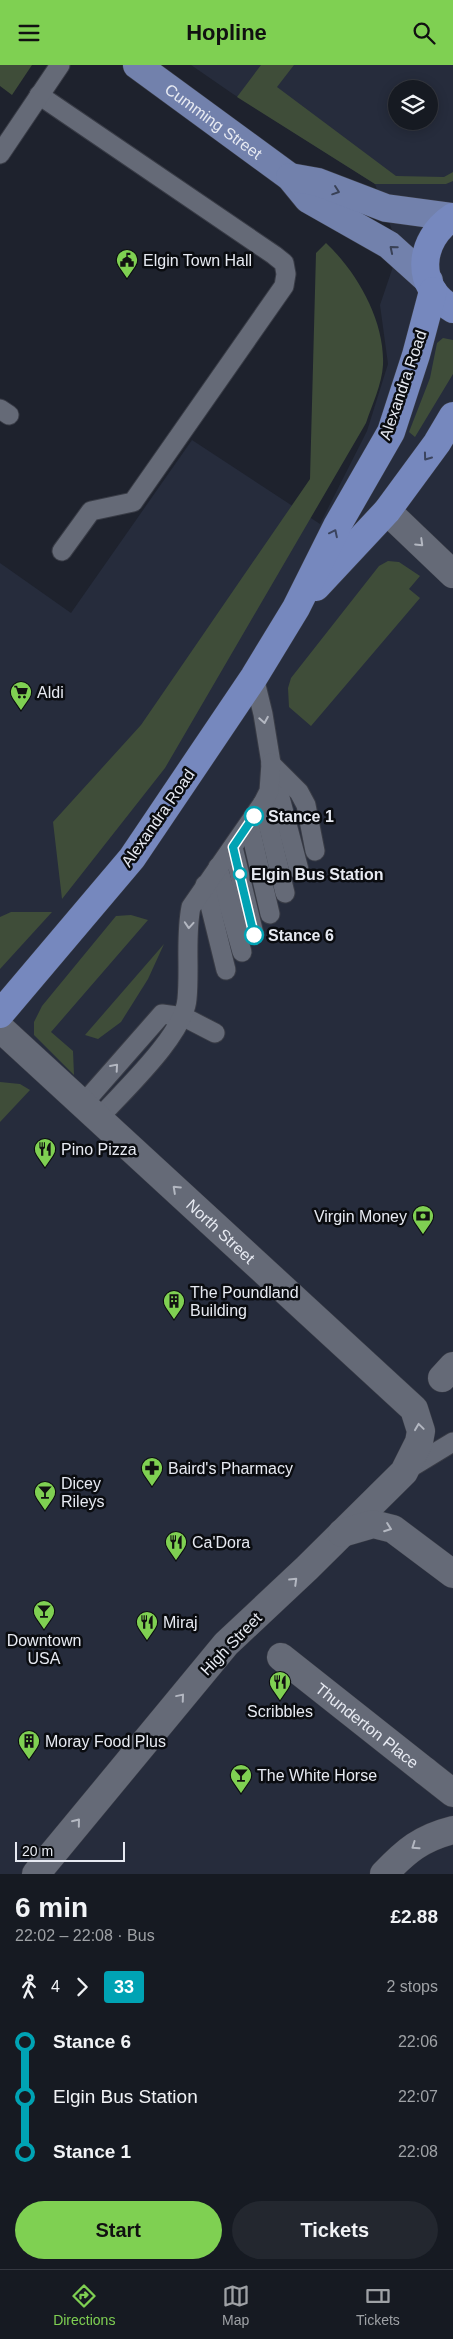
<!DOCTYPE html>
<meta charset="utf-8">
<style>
body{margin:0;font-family:Arial,sans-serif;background:#23272f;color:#f1f3f6;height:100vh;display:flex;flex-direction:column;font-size:19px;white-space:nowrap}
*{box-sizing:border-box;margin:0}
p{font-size:16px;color:#9ea1a5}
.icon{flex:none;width:28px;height:28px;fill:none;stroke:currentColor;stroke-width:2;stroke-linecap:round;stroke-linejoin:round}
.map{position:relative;height:1809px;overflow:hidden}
.details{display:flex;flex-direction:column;background:#161a22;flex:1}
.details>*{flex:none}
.badge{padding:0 10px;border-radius:4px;font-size:18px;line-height:32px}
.fabs{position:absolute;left:388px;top:15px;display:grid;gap:10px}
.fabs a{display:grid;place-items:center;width:50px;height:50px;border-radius:50%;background:#161a22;box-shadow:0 2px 12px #0003,0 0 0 1px #353840;font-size:25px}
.scale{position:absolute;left:15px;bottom:12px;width:110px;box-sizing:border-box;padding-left:5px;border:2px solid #e7eaf2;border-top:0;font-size:14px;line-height:18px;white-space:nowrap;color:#e7eaf2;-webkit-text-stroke:4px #0a0c10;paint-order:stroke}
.map>.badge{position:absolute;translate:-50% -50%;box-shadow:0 0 0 2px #fff}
.legs{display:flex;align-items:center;gap:8px;height:55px;padding:0 15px;font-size:16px}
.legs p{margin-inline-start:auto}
.summary{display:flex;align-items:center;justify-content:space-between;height:85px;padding:0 15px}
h1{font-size:28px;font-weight:700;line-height:38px}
.primary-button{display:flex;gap:10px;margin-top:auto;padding:10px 15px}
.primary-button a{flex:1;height:58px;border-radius:30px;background:#7fd052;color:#111;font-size:20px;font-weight:700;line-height:58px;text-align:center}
.primary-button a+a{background:#23272f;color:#f1f3f6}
ul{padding:0 15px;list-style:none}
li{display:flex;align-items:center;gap:18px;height:55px;font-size:19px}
li i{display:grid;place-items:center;width:8px;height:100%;margin:0 6px;background:currentColor}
li i::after{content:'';width:12px;height:12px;margin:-6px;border:4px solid;border-radius:50%;background:#161a22}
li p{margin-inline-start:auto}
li:first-child i{background:linear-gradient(#0000 50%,currentColor 0)}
li:last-child i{background:linear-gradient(currentColor 50%,#0000 0)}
header{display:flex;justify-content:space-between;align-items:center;height:65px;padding:0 15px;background:#7fd052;color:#111;font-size:22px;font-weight:700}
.dock{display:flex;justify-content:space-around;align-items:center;height:70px;border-top:1px solid #353840;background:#161a22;font-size:14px;color:#9ea1a5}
.dock a{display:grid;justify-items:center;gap:2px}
.dock .selected{color:#7fd052}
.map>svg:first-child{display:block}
.built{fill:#262c3c;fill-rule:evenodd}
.green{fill:#3f4d39}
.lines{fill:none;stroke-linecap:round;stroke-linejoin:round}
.service-casing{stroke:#393c46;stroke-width:21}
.pedestrian-casing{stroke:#393c46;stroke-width:29}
.minor-casing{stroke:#393c46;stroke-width:29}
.primary-casing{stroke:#393c46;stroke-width:29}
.trunk-casing{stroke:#393c46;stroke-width:29}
.service{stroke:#656a77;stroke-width:19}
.pedestrian{stroke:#656a77;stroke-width:28}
.minor{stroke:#656a77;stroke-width:28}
.primary{stroke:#7281ac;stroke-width:28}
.trunk{stroke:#7688be;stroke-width:28}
.oneway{stroke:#394156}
.oneway2{stroke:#3b445e}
.oneway3{stroke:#b3b7c1}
.line-1-casing{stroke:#fff;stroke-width:11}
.line-1{stroke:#00a3b4;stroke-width:8}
.stop-1-dot{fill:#fff;stroke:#00a3b4;stroke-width:2.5}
.labels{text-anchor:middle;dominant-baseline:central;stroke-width:5;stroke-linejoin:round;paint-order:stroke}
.street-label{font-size:16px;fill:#e7eaf2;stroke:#0a0c10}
.poi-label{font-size:16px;fill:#e7eaf2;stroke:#0a0c10;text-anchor:start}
.stop-label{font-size:16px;font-weight:bold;fill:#e7eaf2;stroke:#0a0c10;text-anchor:start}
</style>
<header><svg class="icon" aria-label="menu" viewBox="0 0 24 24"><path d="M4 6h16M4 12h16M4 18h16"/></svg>Hopline<svg class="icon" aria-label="search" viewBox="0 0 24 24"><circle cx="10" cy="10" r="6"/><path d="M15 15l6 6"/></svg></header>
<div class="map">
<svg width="453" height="1809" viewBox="0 0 453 1809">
<rect width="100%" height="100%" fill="#1e222d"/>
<path class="built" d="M 191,0 L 453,0 L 453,1809 L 0,1809 L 0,498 L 71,548 L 192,375 L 320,459 L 367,366 L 388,299 L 380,240 L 399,184 L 375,119 L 233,29 ZM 396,24 L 429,24 L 429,56 L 396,56 Z"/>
<g class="green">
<path d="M 0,0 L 32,0 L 12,30 L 0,21 Z"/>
<path d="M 261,0 L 294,0 L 277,22 L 396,111 L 444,112 L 453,107 L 453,116 L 446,119 L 375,119 L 237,32 Z"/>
<path d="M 326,178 C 357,207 385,256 383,300 C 382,319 372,340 366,358 L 165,703 L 62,834 L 53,757 L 141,660 L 310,414 L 316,188 Z"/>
<path d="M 443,273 L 453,275 L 453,309 L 415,372 L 409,367 L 430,313 L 437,278 Z"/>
<path d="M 388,496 L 399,497 L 420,511 L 409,524 L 420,533 L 311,661 L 289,642 L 288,623 L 291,613 L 379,501 Z"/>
<path d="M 11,847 L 52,847 L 0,904 L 0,852 Z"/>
<path d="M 131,850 L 148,855 L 51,967 L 73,986 L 74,1010 L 34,970 L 34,957 L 42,941 L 116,851 Z"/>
<path d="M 164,879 L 148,914 L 121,957 L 98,974 L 85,970 Z"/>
<path d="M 0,1017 L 20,1019 L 30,1025 L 0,1057 Z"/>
</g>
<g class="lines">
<g class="service-casing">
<g id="service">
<path d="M 39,30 L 274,190 L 284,198 L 286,209 L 284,221 L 133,437 L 91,446 L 62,486"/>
<path d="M 0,89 L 60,0"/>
<path d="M 0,344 L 9,350"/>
<path d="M 254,612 L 263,649 L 271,698 L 299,805"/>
<path d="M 271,699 L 299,727 L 306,740 L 315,786"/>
<path d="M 263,738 L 285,828"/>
<path d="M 249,759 L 270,849"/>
<path d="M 233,782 L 254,869"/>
<path d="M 218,802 L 242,887"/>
<path d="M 205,820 L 226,905"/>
<path d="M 83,1039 L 162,949 L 184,952 L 215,968"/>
<path d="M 99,1053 C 124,1025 184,970 187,934 C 190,903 185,872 191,842 L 263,738 L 269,726 L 271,698"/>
<path d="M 405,1406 L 453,1377"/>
</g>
</g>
<g class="pedestrian-casing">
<g id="pedestrian">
<path d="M 442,1313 L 453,1301"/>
<path id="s1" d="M 281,1592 L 425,1706"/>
</g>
</g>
<g class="minor-casing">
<g id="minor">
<path d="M 387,446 L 453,509"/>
<path id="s2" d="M 0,963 L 414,1344 L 421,1366 L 419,1377 L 404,1407 L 307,1503 L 226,1579 L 36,1809"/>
<path d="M 342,1468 L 373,1459 L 393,1464 L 453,1509"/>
<path d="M 425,1706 L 453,1728"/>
<path d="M 384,1809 C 406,1786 421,1773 453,1765"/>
</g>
</g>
<g class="primary-casing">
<g id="primary">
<path id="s3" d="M 137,0 L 290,112 L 308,134 L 389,180 L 429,216"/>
<path d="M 290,112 L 318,117 L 386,143 L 452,152"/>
</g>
</g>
<g class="trunk-casing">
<g id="trunk">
<path d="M 453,152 C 418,175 414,222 453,244"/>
<path d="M 316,522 L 387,446 L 437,378 L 453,351"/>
<path d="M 0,949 L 132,793 L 254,612 L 296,543 L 337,461 L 391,367 L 416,290 L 433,226"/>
</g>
</g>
<use href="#service" class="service"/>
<use href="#pedestrian" class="pedestrian"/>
<use href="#minor" class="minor"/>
<use href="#primary" class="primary"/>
<use href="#trunk" class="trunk"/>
</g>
<defs><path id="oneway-chevron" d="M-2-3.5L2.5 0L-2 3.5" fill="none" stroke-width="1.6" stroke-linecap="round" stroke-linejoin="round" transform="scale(1.25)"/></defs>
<g class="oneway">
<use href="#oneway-chevron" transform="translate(336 126) rotate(19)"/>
<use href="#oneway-chevron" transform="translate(393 184) rotate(-140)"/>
</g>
<g class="oneway2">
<use href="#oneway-chevron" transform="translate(427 392) rotate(126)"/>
<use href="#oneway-chevron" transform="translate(334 468) rotate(-64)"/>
</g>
<g class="oneway3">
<use href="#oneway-chevron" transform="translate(420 478) rotate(44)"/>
<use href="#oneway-chevron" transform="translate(264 655) rotate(80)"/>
<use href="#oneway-chevron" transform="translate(189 860) rotate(94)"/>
<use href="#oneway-chevron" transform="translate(115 1002) rotate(-49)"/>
<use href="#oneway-chevron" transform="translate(176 1124) rotate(-137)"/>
<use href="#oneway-chevron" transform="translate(419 1362) rotate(-98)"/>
<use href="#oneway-chevron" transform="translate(388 1463) rotate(20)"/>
<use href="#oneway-chevron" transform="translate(294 1516) rotate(-44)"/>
<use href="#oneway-chevron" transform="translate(181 1632) rotate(-50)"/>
<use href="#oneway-chevron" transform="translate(77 1757) rotate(-51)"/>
<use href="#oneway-chevron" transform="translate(415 1781) rotate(145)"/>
</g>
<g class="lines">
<g class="line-1-casing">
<path id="line-1" d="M 254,870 L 233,782 L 254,751"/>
</g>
<use href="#line-1" class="line-1"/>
</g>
<defs>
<g id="civic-pin" transform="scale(1.125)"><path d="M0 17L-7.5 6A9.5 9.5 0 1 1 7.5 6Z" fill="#7fd052" stroke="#0a0c10"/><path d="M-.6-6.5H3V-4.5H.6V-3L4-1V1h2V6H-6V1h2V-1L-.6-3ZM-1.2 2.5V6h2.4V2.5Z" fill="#111"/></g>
<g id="supermarket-pin" transform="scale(1.125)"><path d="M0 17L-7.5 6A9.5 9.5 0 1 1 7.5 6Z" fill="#7fd052" stroke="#0a0c10"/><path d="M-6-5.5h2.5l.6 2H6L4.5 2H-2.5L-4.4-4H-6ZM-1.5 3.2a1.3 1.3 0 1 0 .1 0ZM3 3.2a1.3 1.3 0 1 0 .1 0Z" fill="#111"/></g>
<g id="restaurant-pin" transform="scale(1.125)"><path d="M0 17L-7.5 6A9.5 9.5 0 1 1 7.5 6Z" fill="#7fd052" stroke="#0a0c10"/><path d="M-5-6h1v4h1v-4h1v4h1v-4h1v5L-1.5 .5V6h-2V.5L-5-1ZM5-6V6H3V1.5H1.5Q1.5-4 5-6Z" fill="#111"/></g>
<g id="bank-pin" transform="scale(1.125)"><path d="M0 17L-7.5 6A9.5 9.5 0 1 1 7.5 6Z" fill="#7fd052" stroke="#0a0c10"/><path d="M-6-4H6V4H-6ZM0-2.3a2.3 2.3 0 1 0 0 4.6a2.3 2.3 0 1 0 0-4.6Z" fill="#111"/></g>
<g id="building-pin" transform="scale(1.125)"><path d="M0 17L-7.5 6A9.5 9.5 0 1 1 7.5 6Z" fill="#7fd052" stroke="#0a0c10"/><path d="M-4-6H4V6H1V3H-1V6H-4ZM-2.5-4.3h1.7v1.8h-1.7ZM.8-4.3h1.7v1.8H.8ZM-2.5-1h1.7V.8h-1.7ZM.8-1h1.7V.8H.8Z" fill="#111"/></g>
<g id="pharmacy-pin" transform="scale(1.125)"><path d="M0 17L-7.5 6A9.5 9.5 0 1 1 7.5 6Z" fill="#7fd052" stroke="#0a0c10"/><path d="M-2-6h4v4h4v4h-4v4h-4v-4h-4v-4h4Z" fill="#111"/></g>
<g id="bar-pin" transform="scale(1.125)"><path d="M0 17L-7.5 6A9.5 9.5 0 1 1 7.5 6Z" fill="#7fd052" stroke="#0a0c10"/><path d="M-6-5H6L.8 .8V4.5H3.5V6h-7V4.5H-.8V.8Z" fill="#111"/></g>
</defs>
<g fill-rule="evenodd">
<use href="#civic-pin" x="127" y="195"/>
<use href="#supermarket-pin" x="21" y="627"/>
<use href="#restaurant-pin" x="45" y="1084"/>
<use href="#bank-pin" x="423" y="1151"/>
<use href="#building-pin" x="174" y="1236"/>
<use href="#pharmacy-pin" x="152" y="1403"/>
<use href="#bar-pin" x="45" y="1427"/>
<use href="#restaurant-pin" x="176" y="1477"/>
<use href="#bar-pin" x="44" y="1546"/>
<use href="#restaurant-pin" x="147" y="1557"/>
<use href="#restaurant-pin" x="280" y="1617"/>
<use href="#building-pin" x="29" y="1676"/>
<use href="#bar-pin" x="241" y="1710"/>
</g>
<g class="stop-1-dot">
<circle cx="254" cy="751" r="9"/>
<circle cx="240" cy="809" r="6"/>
<circle cx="254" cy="870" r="9"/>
</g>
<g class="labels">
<g class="street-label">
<text stroke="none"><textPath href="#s3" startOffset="95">Cumming Street</textPath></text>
<text transform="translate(403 320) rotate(-71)">Alexandra Road</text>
<text transform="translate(158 753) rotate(-55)">Alexandra Road</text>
<text stroke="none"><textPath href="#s2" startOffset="300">North Street</textPath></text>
<text transform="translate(231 1579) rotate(-46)">High Street</text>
<text stroke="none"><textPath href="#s1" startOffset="110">Thunderton Place</textPath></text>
</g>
<g class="poi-label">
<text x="143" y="195">Elgin Town Hall</text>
<text x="37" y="627">Aldi</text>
<text x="61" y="1084">Pino Pizza</text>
<text x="407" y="1151" text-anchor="end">Virgin Money</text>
<text x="190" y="1227">The Poundland<tspan x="190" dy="18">Building</tspan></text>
<text x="168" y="1403">Baird's Pharmacy</text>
<text x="61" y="1418">Dicey<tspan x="61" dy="18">Rileys</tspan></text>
<text x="192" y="1477">Ca'Dora</text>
<text x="163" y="1557">Miraj</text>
<text x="44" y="1575" text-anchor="middle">Downtown<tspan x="44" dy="18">USA</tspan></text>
<text x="280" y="1646" text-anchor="middle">Scribbles</text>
<text x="45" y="1676">Moray Food Plus</text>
<text x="257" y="1710">The White Horse</text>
</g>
<g class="stop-label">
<text x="268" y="751">Stance 1</text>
<text x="251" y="809">Elgin Bus Station</text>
<text x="268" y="870">Stance 6</text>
</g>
</g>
</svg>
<div class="fabs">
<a><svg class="icon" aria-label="layers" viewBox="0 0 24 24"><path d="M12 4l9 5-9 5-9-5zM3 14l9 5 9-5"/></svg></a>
</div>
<div class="scale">20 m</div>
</div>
<section class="details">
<div class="summary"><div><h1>6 min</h1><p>22:02 – 22:08 · Bus</p></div><b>£2.88</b></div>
<div class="legs"><svg class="icon" aria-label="walk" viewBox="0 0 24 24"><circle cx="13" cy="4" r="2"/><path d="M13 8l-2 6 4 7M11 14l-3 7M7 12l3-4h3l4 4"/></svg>4<svg class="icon" aria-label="forward" viewBox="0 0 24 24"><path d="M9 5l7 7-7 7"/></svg><b class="badge" style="background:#00a3b4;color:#fff">33</b><p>2 stops</p></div>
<ul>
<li><i style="color:#00a3b4"></i><b>Stance 6</b><p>22:06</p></li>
<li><i style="color:#00a3b4"></i><span>Elgin Bus Station</span><p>22:07</p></li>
<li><i style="color:#00a3b4"></i><b>Stance 1</b><p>22:08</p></li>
</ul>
<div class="primary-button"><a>Start</a><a>Tickets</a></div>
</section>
<nav class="dock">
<a class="selected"><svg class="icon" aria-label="directions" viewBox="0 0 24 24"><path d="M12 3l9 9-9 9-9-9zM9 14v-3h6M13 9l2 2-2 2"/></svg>Directions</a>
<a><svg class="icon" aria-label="map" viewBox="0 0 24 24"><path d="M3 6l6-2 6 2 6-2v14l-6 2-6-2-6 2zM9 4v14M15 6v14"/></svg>Map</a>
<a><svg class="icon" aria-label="tickets" viewBox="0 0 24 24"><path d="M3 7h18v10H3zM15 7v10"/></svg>Tickets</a>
</nav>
